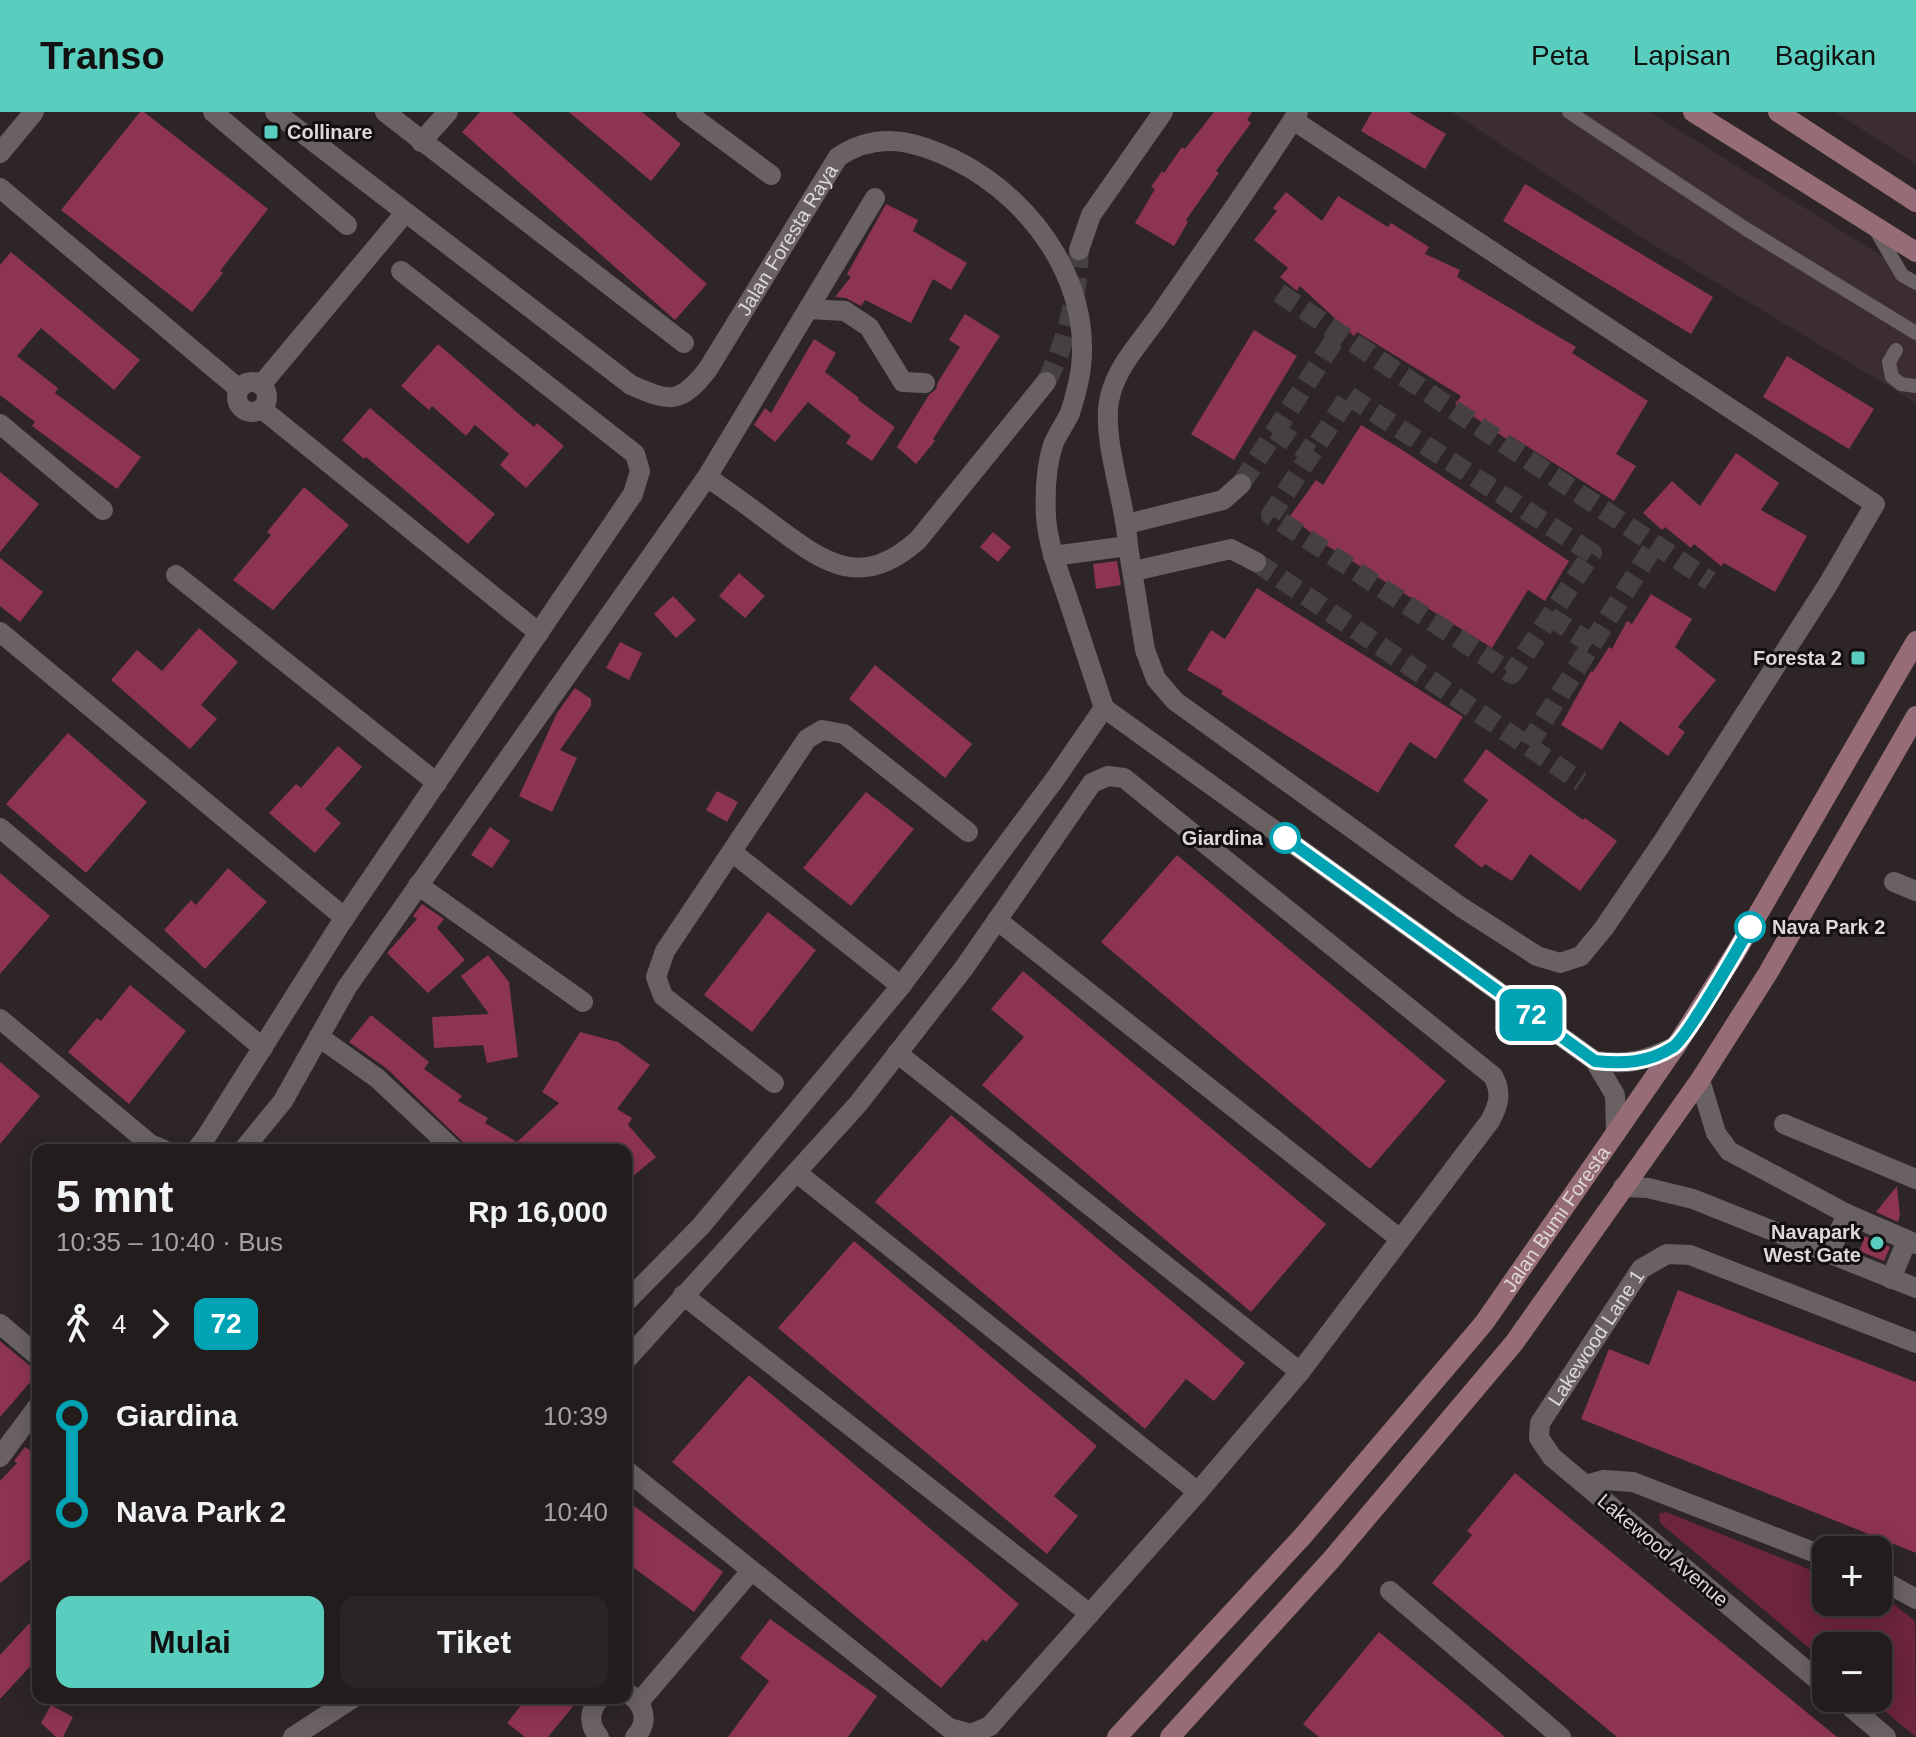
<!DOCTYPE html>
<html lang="id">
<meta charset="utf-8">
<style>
body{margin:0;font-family:Helvetica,sans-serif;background:#2a2525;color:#f1f3f6;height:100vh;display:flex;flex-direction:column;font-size:30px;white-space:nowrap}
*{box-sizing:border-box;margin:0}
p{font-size:26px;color:#a2a1a3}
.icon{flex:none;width:44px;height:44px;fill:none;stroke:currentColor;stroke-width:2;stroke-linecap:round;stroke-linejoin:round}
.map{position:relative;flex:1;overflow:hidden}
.panel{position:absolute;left:32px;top:1032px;width:600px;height:560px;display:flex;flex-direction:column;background:#221c1c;border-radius:16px;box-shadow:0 4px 20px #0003,0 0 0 2px #3f3a3b}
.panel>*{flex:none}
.badge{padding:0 16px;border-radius:12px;font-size:28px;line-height:52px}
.tools{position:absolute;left:1812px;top:1424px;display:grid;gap:16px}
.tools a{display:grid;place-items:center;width:80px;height:80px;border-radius:16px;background:#221c1c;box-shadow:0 4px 20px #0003,0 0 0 2px #3f3a3b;font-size:40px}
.map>.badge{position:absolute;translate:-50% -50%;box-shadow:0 0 0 4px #fff}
.legs{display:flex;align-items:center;gap:12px;height:88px;padding:0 24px;font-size:26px}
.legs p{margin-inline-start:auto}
.overview{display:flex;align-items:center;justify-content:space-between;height:136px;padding:0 24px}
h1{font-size:44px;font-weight:700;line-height:60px}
.primary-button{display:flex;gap:16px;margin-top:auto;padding:16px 24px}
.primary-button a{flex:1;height:92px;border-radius:16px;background:#59cebe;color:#111;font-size:32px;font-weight:700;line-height:92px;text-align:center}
.primary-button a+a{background:#2a2525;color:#f1f3f6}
ul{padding:0 24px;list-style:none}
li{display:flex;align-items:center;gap:28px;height:96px;font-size:30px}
li i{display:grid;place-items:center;width:12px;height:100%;margin:0 10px;background:currentColor}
li i::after{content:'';width:20px;height:20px;margin:-10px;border:6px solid;border-radius:50%;background:#221c1c}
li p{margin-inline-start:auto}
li:first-child i{background:linear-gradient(#0000 50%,currentColor 0)}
li:last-child i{background:linear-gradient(currentColor 50%,#0000 0)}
header{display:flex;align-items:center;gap:48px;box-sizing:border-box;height:112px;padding:0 40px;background:#59cebe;color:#111}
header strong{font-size:38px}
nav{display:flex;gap:44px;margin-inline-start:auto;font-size:28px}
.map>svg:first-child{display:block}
.built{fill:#3b2d30}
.green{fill:#6c253c}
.building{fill:#8d3451}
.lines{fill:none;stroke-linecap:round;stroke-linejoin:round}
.minor-tunnel{stroke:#474041;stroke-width:20;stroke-dasharray:20 10;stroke-linecap:butt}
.service{stroke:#6a6163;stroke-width:14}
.minor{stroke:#6a6163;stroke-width:20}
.secondary{stroke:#966c77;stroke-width:20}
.line-1-casing{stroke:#fff;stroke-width:18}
.line-1{stroke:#00a3b4;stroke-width:12}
.poi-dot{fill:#59cebe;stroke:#120f10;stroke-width:3}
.stop-1-dot{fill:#fff;stroke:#00a3b4;stroke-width:4}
.labels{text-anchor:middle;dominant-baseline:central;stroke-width:6;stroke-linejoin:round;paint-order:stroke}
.poi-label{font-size:20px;font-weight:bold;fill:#ddd7d8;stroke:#120f10;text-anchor:end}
.street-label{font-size:20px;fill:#ddd7d8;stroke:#120f10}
.stop-label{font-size:20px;font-weight:bold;fill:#ddd7d8;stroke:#120f10;text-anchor:end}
</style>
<header>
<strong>Transo</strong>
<nav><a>Peta</a><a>Lapisan</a><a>Bagikan</a></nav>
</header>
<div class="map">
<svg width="1916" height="1625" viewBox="0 0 1916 1625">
<rect width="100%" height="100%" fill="#2d2526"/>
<g class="built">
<path d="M 1452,0 L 1650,0 L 1916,165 L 1916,291 L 1637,123 Z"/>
<path d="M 1835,0 L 1916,0 L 1916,52 Z"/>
</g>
<path class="green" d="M 1666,1400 L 1826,1464 L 1826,1490 L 1878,1490 L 1878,1485 L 1891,1490 L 1915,1509 L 1916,1625 L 1869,1586 L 1878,1586 L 1878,1534 L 1826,1534 L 1826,1550 L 1660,1411 L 1659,1402 Z"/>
<g class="building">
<path d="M 140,0 L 144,0 L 268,97 L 220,159 L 223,161 L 192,200 L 61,98 Z"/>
<path d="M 480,0 L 512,0 L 707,172 L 675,208 L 462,20 Z"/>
<path d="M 569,0 L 642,0 L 681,32 L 651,69 Z"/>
<path d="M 1214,0 L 1252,0 L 1247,8 L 1251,11 L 1216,59 L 1219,61 L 1186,108 L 1188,110 L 1174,134 L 1135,111 L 1155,77 L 1151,75 L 1162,59 L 1164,61 L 1182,35 L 1185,37 Z"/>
<path d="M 1372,0 L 1409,0 L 1446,22 L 1425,57 L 1361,19 Z"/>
<path d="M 1525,72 L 1713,185 L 1691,222 L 1503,109 Z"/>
<path d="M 1286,80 L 1322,109 L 1338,84 L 1388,115 L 1391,111 L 1429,135 L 1425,142 L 1460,158 L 1457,165 L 1576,235 L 1572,241 L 1648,289 L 1616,342 L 1636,354 L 1614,389 L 1511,324 L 1508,328 L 1455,292 L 1461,284 L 1357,220 L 1354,224 L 1300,174 L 1297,179 L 1280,165 L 1288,156 L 1254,128 L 1277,99 L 1273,96 Z"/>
<path d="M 886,92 L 918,108 L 913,119 L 967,151 L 951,178 L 933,167 L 911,211 L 865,188 L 861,194 L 846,186 L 835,185 L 851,165 L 847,162 Z"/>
<path d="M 11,140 L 140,248 L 114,278 L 41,216 L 17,244 L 58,276 L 55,281 L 141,345 L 117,377 L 32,314 L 35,310 L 0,283 L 0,153 Z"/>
<path d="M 965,202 L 1000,224 L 933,327 L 935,329 L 916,352 L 897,335 L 929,283 L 936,277 L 938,270 L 960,235 L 949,228 Z"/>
<path d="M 1254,218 L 1297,244 L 1234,348 L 1191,322 Z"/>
<path d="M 814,227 L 836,241 L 825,260 L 859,286 L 858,288 L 895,315 L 872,349 L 846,331 L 851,324 L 808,290 L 775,330 L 754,313 L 765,296 L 771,301 Z"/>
<path d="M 438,232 L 534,315 L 537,311 L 564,334 L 526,376 L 500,353 L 509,342 L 475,313 L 466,324 L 432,294 L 429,298 L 401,274 Z"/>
<path d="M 1787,244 L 1874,297 L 1849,337 L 1763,285 Z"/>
<path d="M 370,296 L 495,402 L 468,432 L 366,345 L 364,347 L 342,328 Z"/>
<path d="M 1361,313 L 1404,339 L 1569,449 L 1545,489 L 1528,478 L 1492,536 L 1326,433 L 1290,404 L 1316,368 L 1323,373 Z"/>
<path d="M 1736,341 L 1779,371 L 1761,398 L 1807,424 L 1775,480 L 1724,451 L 1721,454 L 1694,432 L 1691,436 L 1665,415 L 1662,418 L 1643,401 L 1672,369 L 1700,394 Z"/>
<path d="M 0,360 L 39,392 L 0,440 Z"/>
<path d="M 304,375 L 349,413 L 273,498 L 233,468 L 271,423 L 267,420 Z"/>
<path d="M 993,420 L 1011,435 L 998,450 L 980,435 Z"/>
<path d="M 0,446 L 43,480 L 20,510 L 0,494 Z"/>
<path d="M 1117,449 L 1121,473 L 1096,477 L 1093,452 Z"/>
<path d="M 739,461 L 765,484 L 745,506 L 719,484 Z"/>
<path d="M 1257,476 L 1463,605 L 1436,647 L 1410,630 L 1378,681 L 1221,582 L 1223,579 L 1187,558 L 1211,518 L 1225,527 Z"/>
<path d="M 1651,482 L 1692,507 L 1675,535 L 1716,568 L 1678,615 L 1685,620 L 1668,644 L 1620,609 L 1602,638 L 1561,613 L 1591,559 L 1593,560 L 1609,535 L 1612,537 L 1627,509 L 1632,512 Z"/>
<path d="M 673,484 L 696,508 L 676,526 L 654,502 Z"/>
<path d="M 199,516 L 238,550 L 201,593 L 217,607 L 190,637 L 111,568 L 137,538 L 162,559 Z"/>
<path d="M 620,530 L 642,541 L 629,568 L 606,556 Z"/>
<path d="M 875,553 L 972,632 L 945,666 L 849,587 Z"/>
<path d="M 575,576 L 591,587 L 591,594 L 560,638 L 577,646 L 552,700 L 519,684 L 557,601 Z"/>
<path d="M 68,621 L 147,690 L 86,761 L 6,692 Z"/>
<path d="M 338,634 L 362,655 L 325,697 L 341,711 L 315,741 L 269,701 L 296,672 L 301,676 Z"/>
<path d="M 1486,637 L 1583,708 L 1585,706 L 1617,729 L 1580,779 L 1530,742 L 1512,769 L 1485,752 L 1482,756 L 1454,734 L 1488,688 L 1463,669 Z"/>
<path d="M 717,679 L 738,690 L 727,710 L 706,698 Z"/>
<path d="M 866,680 L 914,717 L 851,794 L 803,756 Z"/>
<path d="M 490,715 L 510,729 L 492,756 L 471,743 Z"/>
<path d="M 1177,743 L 1446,969 L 1370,1057 L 1101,830 Z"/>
<path d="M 228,756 L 267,790 L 205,857 L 164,818 L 191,788 L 196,793 Z"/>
<path d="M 0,761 L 50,804 L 0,862 Z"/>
<path d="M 422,792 L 444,807 L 437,816 L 465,848 L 428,881 L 387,841 L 417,807 L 413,804 Z"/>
<path d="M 768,800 L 816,838 L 752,920 L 704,883 Z"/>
<path d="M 488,843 L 509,870 L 518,945 L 487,951 L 483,933 L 434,936 L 432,905 L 489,902 L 461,864 Z"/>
<path d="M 1023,859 L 1326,1112 L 1251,1200 L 982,973 L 1024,925 L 991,897 Z"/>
<path d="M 130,873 L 186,919 L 129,992 L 68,940 L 97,906 L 101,909 Z"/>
<path d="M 371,903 L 429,950 L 424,957 L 462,984 L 458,989 L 488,1006 L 485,1011 L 517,1030 L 559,991 L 542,980 L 580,920 L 618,930 L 650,953 L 617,997 L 632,1006 L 628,1013 L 656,1045 L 626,1070 L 626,1038 L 475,1038 L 466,1033 L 386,956 L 349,930 Z"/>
<path d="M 0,950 L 40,984 L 0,1032 Z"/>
<path d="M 951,1003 L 1245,1251 L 1214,1289 L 1186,1267 L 1145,1317 L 875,1090 Z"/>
<path d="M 1897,1074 L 1900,1103 L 1898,1110 L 1876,1100 Z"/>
<path d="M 1865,1124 L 1890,1135 L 1884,1149 L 1859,1139 Z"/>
<path d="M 854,1129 L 1097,1334 L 1054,1384 L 1078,1404 L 1047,1442 L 778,1216 Z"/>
<path d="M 1678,1178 L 1916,1270 L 1916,1441 L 1581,1307 L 1609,1237 L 1649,1253 Z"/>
<path d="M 0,1229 L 30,1254 L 38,1257 L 38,1261 L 0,1305 Z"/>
<path d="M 749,1263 L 1019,1492 L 986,1530 L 983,1527 L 941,1576 L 672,1350 Z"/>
<path d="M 38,1330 L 38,1441 L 0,1471 L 0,1369 L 17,1351 L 14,1349 L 25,1335 L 30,1338 Z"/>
<path d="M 1515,1361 L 1672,1490 L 1837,1625 L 1617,1625 L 1588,1601 L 1432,1471 L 1472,1423 L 1467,1419 Z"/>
<path d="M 626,1388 L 723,1460 L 694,1500 L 626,1450 Z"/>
<path d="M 38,1502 L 38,1546 L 0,1587 L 0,1543 Z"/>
<path d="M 770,1507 L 877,1584 L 848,1625 L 728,1625 L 769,1569 L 740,1546 Z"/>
<path d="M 1379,1520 L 1471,1596 L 1505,1625 L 1319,1625 L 1303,1612 Z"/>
<path d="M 527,1586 L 580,1586 L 548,1625 L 525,1625 L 507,1611 Z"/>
<path d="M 51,1593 L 73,1605 L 63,1625 L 56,1625 L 41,1611 Z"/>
</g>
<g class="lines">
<g class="minor-tunnel">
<path d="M 1279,181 L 1710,469"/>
<path d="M 1046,270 C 1068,227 1077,186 1079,138"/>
<path d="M 1349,284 L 1592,441 L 1512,562 L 1271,403 Z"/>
<path d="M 1275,318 L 1311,342"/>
<path d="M 1241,372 L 1339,221"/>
<path d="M 1256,450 L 1581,670"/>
<path d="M 1550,505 L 1592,532"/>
<path d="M 1528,633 L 1655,432"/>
</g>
<g class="service">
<path d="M 1569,0 L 1746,117 L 1916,221"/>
<path d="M 1874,115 L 1902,163 L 1916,171"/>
<path d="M 1896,238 L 1889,250 L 1892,265 L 1901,272 L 1916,274"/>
</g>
<g class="minor">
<path d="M 213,0 L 347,113"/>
<path id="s1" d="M 275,0 L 631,273 C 670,290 680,293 708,257 L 838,45 C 878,18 916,29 957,49 C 1036,89 1099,180 1078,272 C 1076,281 1073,292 1070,301 C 1065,312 1057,322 1053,333 C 1046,354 1045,384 1046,405 C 1048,433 1059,461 1068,487 C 1080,524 1092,560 1104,596"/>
<path d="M 385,0 L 684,231"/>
<path d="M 686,0 L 771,63"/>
<path d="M 421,30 L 448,0"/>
<path d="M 0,41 L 34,0"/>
<path d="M 0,76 L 239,277"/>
<path d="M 1079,138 L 1091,103 L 1163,0"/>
<path d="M 808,197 L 845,199 L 869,215 L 903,270 L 925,271"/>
<circle cx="252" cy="285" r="15"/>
<path d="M 261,273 L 405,101"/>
<path d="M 262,297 L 539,521"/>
<path d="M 0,312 L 103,398"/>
<path d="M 707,365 C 729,380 751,396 772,412 C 824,451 861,479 918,428 L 1046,270"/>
<path d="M 1127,412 L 1223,388 L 1241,372"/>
<path d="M 1128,434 L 1145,538 L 1156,567 L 1175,589 L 1461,795 L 1537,844 L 1560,851 L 1581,844 L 1604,816 L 1662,731 L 1827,474 L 1875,392 L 1293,8"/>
<path d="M 1053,444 L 1128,434 C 1126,391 1102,329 1109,289 C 1115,255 1142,229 1161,201 C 1207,134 1255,68 1298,0"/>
<path d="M 1134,459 L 1231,437 L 1256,450"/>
<path d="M 176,463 L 437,671"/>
<path d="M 0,520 L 345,806"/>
<path d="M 1104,596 L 1595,949 L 1615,983 L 1616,1021"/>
<path d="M 0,716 L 263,936"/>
<path d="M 732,740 L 901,874"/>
<path d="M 1894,770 L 1916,779"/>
<path d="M 418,773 L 583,890"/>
<path d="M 997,808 L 1400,1127"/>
<path d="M 0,907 L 150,1032 L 164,1038"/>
<path d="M 319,925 L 377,966 L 454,1038"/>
<path d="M 897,941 L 1300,1260"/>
<path d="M 1595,949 C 1631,953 1643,949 1676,934"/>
<path d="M 1700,968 L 1716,1021 L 1729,1039 L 1847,1102 L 1916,1132"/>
<path d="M 774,971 L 663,884 L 656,865 L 665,839 L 807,627 L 822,618 L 844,622 L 968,720"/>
<path d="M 1784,1012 L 1916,1067"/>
<path d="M 196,1038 L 206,1025 L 341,811 L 633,382 L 640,359 L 635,342 L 401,159"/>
<path d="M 243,1038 L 283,989 L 347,875 L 707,365 L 875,86"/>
<path d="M 796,1060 L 1198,1380"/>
<path d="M 1623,1075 L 1648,1076 L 1693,1087 L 1916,1176"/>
<path d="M 1829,1142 L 1847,1102"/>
<path d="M 1891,1167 L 1907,1128"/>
<path d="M 683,1183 L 1090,1502"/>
<path d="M 626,1190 L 701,1114 L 901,874 L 1055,667 L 1104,596"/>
<path d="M 0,1212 L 38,1244"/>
<path d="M 626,1248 L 858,992 L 964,856 L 1092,671 L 1108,664 L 1124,666 L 1493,964 C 1502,980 1499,993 1490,1009 L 1300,1260 L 1198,1380 L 990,1614 L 971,1622 L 949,1616 L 626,1358"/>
<path d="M 0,1345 L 38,1294"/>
<path d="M 1586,1373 L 1604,1368 L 1633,1370 L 1826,1445"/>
<path d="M 1878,1466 L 1916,1487"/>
<path d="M 1390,1479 L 1561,1625"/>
<path id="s2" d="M 1826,1575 L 1552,1345 L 1539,1326 L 1540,1311 L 1641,1157 L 1667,1142 L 1690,1143 L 1916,1231"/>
<path d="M 626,1581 C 644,1589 650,1610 635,1625"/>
<path d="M 1840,1586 L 1886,1625"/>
<path d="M 639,1590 L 751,1459"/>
<path d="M 293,1625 L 353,1586"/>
<path d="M 599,1625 C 588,1612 589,1599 600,1586"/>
</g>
<g class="secondary">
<path d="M 1693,0 L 1916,140"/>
<path d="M 1778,0 L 1916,90"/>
<path id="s3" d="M 1117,1625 L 1302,1425 L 1484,1211 L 1676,934 L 1736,840 L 1916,529"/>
<path d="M 1170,1625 L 1331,1448 L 1514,1231 L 1700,968 L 1768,861 L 1916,604"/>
</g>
</g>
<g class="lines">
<g class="line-1-casing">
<path id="line-1" d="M 1285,726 L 1595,949 C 1623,952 1648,951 1673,935 C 1686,927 1739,835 1750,815"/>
</g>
<use href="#line-1" class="line-1"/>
</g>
<g class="poi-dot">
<rect x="263" y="12" width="16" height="16" rx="4"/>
<rect x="1850" y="538" width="16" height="16" rx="4"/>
<circle cx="1877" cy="1131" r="8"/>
</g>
<g class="stop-1-dot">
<circle cx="1285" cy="726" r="14"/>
<circle cx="1750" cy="815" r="14"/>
</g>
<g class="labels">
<g class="poi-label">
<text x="287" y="20" text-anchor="start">Collinare</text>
<text x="1842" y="546">Foresta 2</text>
<text x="1861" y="1120">Navapark<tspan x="1861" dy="23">West Gate</tspan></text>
</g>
<g class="street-label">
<text stroke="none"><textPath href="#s1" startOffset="690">Jalan Foresta Raya</textPath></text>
<text stroke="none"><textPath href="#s3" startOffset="680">Jalan Bumi Foresta</textPath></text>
<text stroke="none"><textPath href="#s2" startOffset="498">Lakewood Lane 1</textPath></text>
<text transform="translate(1663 1438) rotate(40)">Lakewood Avenue</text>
</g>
<g class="stop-label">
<text x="1263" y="726">Giardina</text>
<text x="1772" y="815" text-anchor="start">Nava Park 2</text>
</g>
</g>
</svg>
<div class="tools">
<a>+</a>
<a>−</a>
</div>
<b class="badge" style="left:1531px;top:903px;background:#00a3b4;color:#fff">72</b>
<section class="panel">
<div class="overview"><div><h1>5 mnt</h1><p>10:35 – 10:40 · Bus</p></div><b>Rp 16,000</b></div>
<div class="legs"><svg class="icon" aria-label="walk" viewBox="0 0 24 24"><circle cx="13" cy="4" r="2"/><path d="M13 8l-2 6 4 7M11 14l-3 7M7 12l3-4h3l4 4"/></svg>4<svg class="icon" aria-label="forward" viewBox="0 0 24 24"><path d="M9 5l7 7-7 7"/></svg><b class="badge" style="background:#00a3b4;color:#fff">72</b></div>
<ul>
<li><i style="color:#00a3b4"></i><b>Giardina</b><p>10:39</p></li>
<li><i style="color:#00a3b4"></i><b>Nava Park 2</b><p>10:40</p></li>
</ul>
<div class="primary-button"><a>Mulai</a><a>Tiket</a></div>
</section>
</div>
